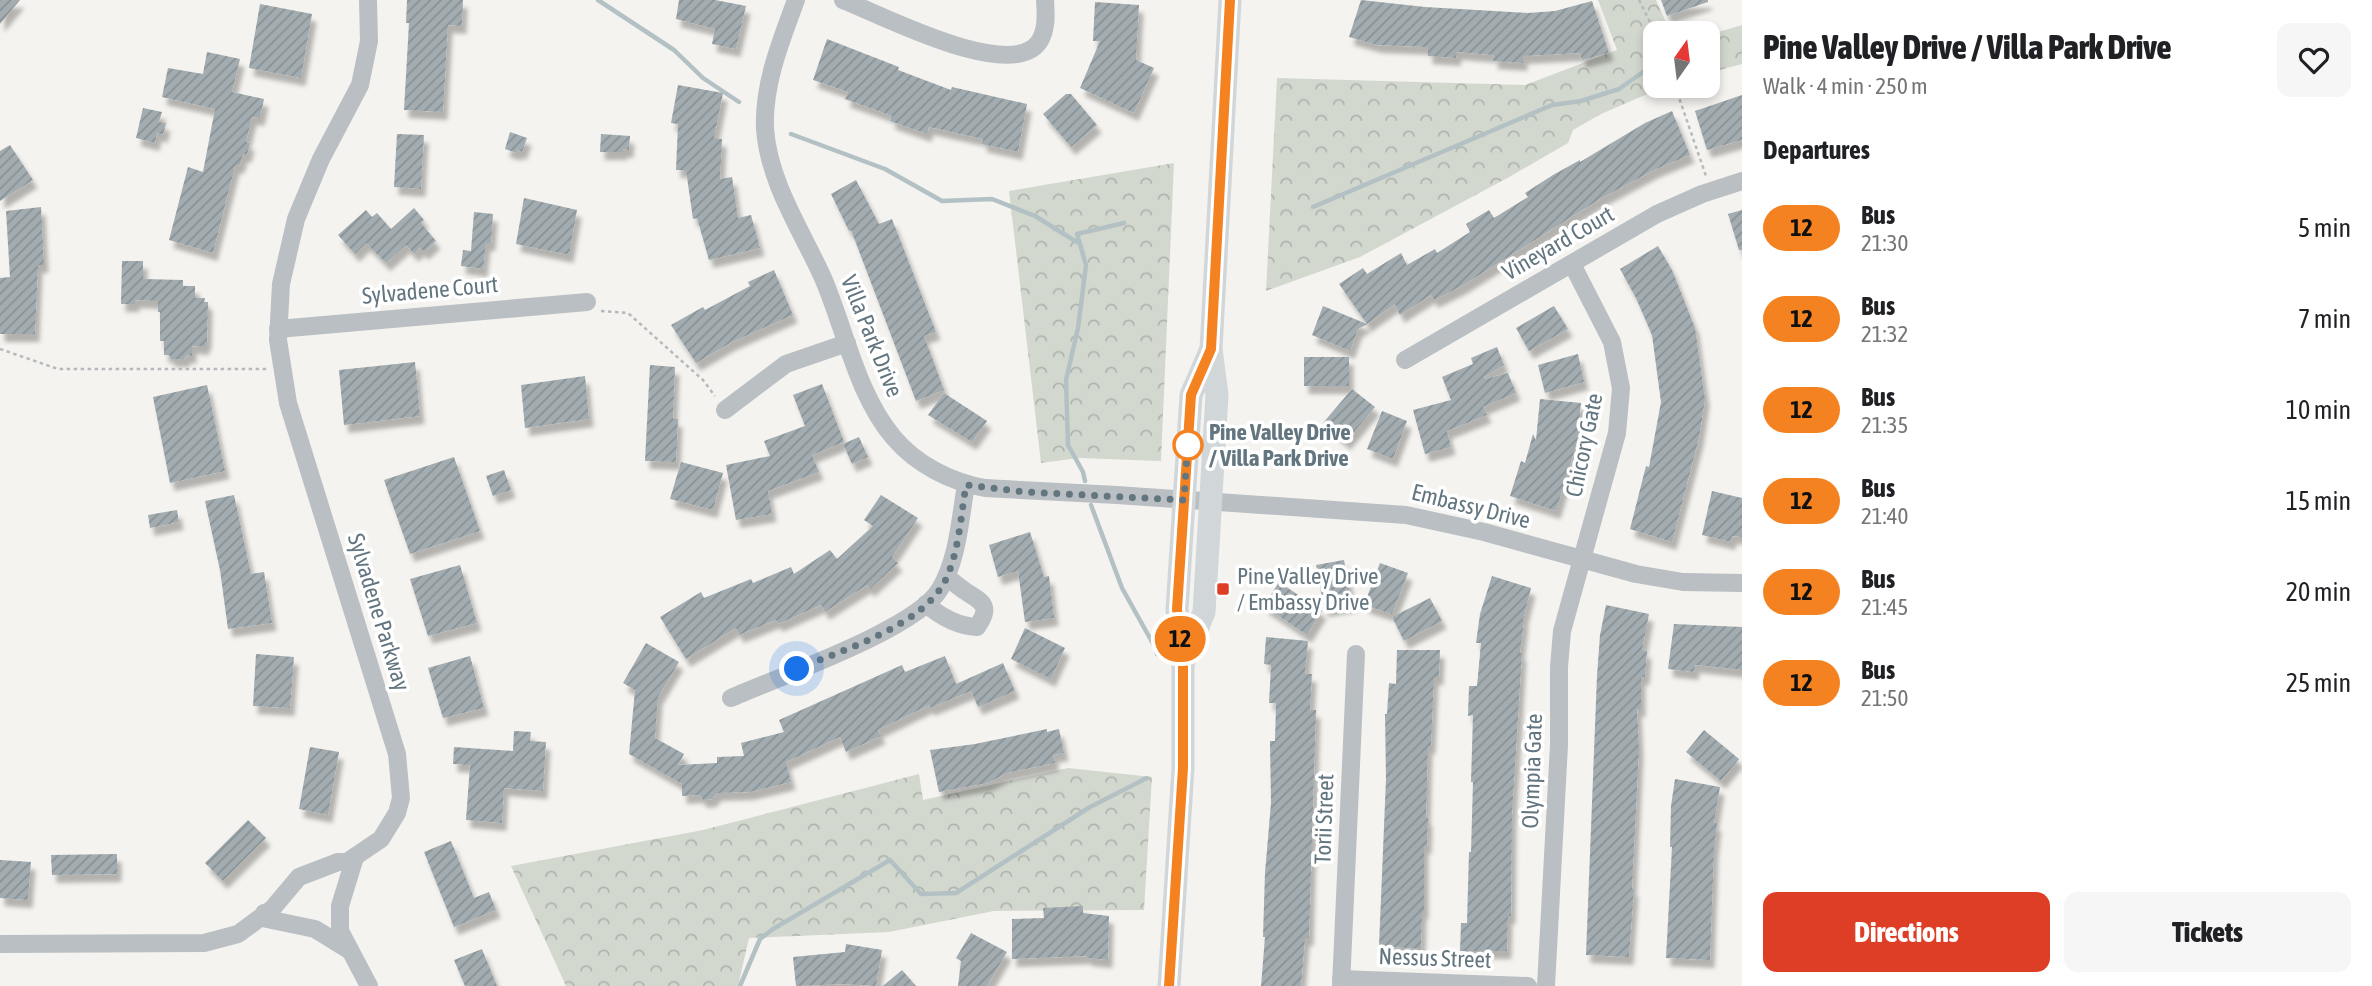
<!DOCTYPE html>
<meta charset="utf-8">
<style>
body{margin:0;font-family:"Asap Condensed",sans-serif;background:#f6f6f6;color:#202124;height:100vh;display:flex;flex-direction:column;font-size:26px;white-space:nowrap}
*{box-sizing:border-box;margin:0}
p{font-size:23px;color:#757577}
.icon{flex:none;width:38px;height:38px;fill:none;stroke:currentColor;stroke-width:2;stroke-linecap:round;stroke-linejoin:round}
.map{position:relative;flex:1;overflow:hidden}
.details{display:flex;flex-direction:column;background:#fff;width:630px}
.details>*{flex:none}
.badge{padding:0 14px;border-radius:23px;font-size:24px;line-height:46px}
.needle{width:46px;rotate:14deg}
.tools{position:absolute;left:1643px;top:21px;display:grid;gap:14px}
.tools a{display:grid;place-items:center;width:77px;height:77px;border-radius:14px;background:#fff;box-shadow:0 4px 10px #0003;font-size:35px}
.you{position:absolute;width:35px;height:35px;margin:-18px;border:5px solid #fff;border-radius:50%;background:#1a73e8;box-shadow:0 0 0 10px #1a73e833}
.map>.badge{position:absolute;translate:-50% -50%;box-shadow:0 0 0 4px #fff}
h2{padding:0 21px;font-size:26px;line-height:63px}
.round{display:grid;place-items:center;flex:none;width:74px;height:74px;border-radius:14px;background:#f6f6f6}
.summary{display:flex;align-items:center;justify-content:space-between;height:119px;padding:0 21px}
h1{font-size:33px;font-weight:800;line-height:52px}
.action{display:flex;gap:14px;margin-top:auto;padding:14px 21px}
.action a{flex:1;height:80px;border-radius:14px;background:#dd3e25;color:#fff;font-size:28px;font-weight:800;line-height:80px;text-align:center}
.action a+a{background:#f6f6f6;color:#202124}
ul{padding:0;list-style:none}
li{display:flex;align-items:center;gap:21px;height:91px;padding:0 21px}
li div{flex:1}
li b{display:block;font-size:26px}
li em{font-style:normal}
li .badge{min-width:77px;font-weight:700;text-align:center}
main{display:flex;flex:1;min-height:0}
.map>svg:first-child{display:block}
.park{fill:url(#park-crowns)}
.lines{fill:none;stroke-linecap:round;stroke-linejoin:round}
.stream{stroke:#b3c1c4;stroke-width:4.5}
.building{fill:url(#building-hatch);filter:url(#shadow)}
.path{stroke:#b6b9bb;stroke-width:2.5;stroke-dasharray:3.5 3.5;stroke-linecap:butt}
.minor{stroke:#b9bfc2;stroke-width:18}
.major{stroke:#d1d6d9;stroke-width:23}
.line-casing{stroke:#fff;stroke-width:16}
.line{stroke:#f58220;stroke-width:10}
.walk{stroke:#637680;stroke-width:7;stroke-dasharray:0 12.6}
.stop-dot{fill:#fff;stroke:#f58220;stroke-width:3.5}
.poi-dot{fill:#dd3e25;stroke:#fff;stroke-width:2.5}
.labels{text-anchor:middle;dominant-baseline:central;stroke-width:7;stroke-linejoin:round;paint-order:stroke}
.street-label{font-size:23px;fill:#637680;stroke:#fff}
.stop-label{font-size:23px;font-weight:bold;fill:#637680;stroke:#fff;text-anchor:start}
.poi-label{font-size:23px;fill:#637680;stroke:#fff;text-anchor:start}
</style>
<main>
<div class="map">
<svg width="1742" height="986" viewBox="0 0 1742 986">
<defs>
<pattern id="park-crowns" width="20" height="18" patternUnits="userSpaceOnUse" patternTransform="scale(1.75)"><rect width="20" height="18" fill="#d3d8cf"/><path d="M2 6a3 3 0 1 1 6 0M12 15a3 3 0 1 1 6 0" fill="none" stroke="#afb4ad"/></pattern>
<pattern id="building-hatch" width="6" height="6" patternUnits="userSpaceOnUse" patternTransform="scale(1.75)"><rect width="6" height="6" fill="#a3acb0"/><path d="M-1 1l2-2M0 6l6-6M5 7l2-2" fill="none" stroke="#889194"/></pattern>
<filter id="shadow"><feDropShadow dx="4.5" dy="8" stdDeviation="2" flood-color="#0004"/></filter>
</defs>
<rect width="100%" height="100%" fill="#f4f3ef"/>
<g class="park">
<path d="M 1598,0 L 1656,0 L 1671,33 L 1656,33 L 1656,86 L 1666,86 L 1601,114 L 1573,130 L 1568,143 L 1511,176 L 1360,257 L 1266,291 L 1277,78 L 1525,85 L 1617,50 Z"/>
<path d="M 1742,25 L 1742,64 L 1708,73 L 1708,35 Z"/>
<path d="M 1174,163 L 1161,461 L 1079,458 L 1041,463 L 1009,191 Z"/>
<path d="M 1068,768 L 1152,777 L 1144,910 L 994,911 L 889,932 L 749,938 L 738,986 L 566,986 L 511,866 L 703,830 L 919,774 L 923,800 Z"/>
</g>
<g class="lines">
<g class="stream">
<path d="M 598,0 L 674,50 L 703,78 L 739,102"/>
<path d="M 791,134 L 885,169 L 942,201 L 992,199 L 1035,216 L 1080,244"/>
<path d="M 1313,207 L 1552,105 L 1581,101 L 1619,89 L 1656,63"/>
<path d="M 1085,481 L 1083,472 L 1068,445 L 1066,380 L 1078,328 L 1086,265 L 1077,234 L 1124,223"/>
<path d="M 1091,505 L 1122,588 L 1156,649 L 1157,654"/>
<path d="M 740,986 L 760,939 L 773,929 L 890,860 L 921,894 L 956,893 L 1090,807 L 1147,778"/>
</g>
</g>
<g class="building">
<path d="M 0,0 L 20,0 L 0,24 Z"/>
<path d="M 407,0 L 463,0 L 462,26 L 448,25 L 443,112 L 404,110 L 409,23 L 406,23 Z"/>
<path d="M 679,0 L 715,0 L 746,6 L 736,49 L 712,44 L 715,29 L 676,19 Z"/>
<path d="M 1361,0 L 1425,7 L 1528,13 L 1555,11 L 1592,1 L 1609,53 L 1582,60 L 1580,53 L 1523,56 L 1523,63 L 1493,61 L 1494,55 L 1457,52 L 1456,58 L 1428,56 L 1428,47 L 1377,45 L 1349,37 Z"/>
<path d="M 1661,0 L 1708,0 L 1708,2 L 1667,16 Z"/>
<path d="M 1095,2 L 1139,5 L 1136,60 L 1154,68 L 1134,113 L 1080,88 L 1100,41 L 1093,41 Z"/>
<path d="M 260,4 L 312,14 L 301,78 L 249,68 Z"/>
<path d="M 827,39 L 899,67 L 898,70 L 951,90 L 952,87 L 1027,104 L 1018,152 L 982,144 L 983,139 L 929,127 L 927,134 L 890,121 L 892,116 L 845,99 L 848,92 L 813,80 Z"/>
<path d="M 207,52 L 240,59 L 232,92 L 264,99 L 260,118 L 252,117 L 246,142 L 250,143 L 247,155 L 243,154 L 240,165 L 235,166 L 213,253 L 169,240 L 188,167 L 203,172 L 215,109 L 162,97 L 168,68 L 203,74 Z"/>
<path d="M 678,85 L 723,93 L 714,138 L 722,139 L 720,179 L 732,177 L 738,218 L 751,215 L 760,248 L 709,260 L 697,218 L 693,219 L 686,170 L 676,170 L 678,124 L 671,123 Z"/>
<path d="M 1066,94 L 1071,94 L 1097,125 L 1071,147 L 1043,114 Z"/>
<path d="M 1742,95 L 1742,140 L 1707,150 L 1695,111 Z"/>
<path d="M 143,108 L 162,112 L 159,122 L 166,123 L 163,135 L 157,133 L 155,143 L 136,138 Z"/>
<path d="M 1672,111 L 1690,155 L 1654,170 L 1600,199 L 1462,286 L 1434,300 L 1431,295 L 1400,315 L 1395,304 L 1367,324 L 1339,284 L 1363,268 L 1367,274 L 1401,253 L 1407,265 L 1435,249 L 1437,253 L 1470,232 L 1466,224 L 1489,210 L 1494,218 L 1528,197 L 1525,193 L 1553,175 L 1580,160 L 1580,162 L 1645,123 Z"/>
<path d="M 510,132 L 527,138 L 522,152 L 517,150 L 517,153 L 505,149 Z"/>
<path d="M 397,134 L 424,135 L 421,189 L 394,187 Z"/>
<path d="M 601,134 L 630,136 L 629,150 L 623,149 L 623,152 L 600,152 Z"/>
<path d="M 10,145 L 33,180 L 0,201 L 0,151 Z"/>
<path d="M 856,180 L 879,224 L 892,219 L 936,332 L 924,336 L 944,390 L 916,401 L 851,230 L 849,231 L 831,194 Z"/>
<path d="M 524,198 L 577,210 L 569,255 L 516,244 Z"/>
<path d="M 41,207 L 44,265 L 38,265 L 35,334 L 0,334 L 0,278 L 10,277 L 6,211 Z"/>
<path d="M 414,208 L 424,220 L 421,223 L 436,241 L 424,252 L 420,248 L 414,254 L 406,245 L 386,263 L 366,243 L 355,254 L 338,235 L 366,210 L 372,217 L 377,213 L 391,229 Z"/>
<path d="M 1742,210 L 1742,250 L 1739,250 L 1728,214 Z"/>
<path d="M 474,212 L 493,214 L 491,243 L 486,243 L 483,269 L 461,266 L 463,250 L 471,251 Z"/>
<path d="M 1658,246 L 1672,270 L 1695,328 L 1705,399 L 1699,438 L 1672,542 L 1630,529 L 1646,466 L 1649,467 L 1661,402 L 1652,335 L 1636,298 L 1620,269 Z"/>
<path d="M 122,261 L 143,261 L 143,279 L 183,280 L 183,286 L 195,286 L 195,298 L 205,298 L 204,302 L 208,302 L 207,342 L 205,342 L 205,347 L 192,346 L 192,356 L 187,355 L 184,359 L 171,359 L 169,355 L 164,355 L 164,341 L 160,341 L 160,312 L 158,312 L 158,301 L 135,300 L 135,304 L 121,304 Z"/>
<path d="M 774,270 L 793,315 L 732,342 L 696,363 L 671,325 L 703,307 L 705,310 L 750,286 L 748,282 Z"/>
<path d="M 1323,306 L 1367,324 L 1358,329 L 1350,351 L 1312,335 Z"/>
<path d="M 1554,306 L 1568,329 L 1529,351 L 1516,328 Z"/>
<path d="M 1497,347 L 1504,365 L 1484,377 L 1485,379 L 1508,373 L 1516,393 L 1483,407 L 1487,415 L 1447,431 L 1451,447 L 1425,454 L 1413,410 L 1451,400 L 1442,377 L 1473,364 L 1471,358 Z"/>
<path d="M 1578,354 L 1584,382 L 1545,393 L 1538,365 Z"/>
<rect x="1304" y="357" width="45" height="29"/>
<path d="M 415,362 L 420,416 L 344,425 L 339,370 Z"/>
<path d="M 650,365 L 675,367 L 673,419 L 678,419 L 676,462 L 645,461 Z"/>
<path d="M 585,376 L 589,419 L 525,428 L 521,385 Z"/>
<path d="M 822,384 L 844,442 L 812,455 L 819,472 L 768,491 L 772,514 L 736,520 L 726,465 L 770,456 L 764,441 L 805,426 L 793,395 Z"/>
<path d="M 207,385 L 225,471 L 170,483 L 153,397 Z"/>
<path d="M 1352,389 L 1375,407 L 1346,442 L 1323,423 Z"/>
<path d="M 944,393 L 987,421 L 972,442 L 928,415 Z"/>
<path d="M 1540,399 L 1581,403 L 1577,442 L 1556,511 L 1510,496 L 1521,461 L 1525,463 L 1533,434 L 1536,440 Z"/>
<path d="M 1382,411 L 1407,421 L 1393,459 L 1367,449 Z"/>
<path d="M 859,437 L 868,457 L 852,464 L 843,444 Z"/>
<path d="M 454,457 L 480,531 L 410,554 L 384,480 Z"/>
<path d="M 681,462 L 723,473 L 713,510 L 670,499 Z"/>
<path d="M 504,470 L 511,490 L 493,496 L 486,476 Z"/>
<path d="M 1712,491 L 1742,498 L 1742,537 L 1732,536 L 1731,542 L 1702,535 Z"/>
<path d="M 234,495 L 251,574 L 264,572 L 272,623 L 228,629 L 220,570 L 205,501 Z"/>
<path d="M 881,495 L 918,518 L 892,557 L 898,563 L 870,589 L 867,585 L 825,612 L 821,605 L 778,624 L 776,620 L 739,635 L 736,628 L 686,659 L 660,617 L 701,592 L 704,598 L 751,579 L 753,583 L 791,567 L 794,574 L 830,550 L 837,559 L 873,526 L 864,520 Z"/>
<path d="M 177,510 L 179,522 L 150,528 L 148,515 Z"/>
<path d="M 1030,532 L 1044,577 L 1049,576 L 1054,618 L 1025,622 L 1018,571 L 998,577 L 989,545 Z"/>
<path d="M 1344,560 L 1352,604 L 1324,609 L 1316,565 Z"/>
<path d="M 1380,563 L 1408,573 L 1392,614 L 1364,605 Z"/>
<path d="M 460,565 L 477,623 L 428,636 L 410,579 Z"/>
<path d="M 1492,576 L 1531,588 L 1523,620 L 1524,620 L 1520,653 L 1522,653 L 1512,815 L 1511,916 L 1508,916 L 1507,951 L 1460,951 L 1461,923 L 1467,923 L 1469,852 L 1471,852 L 1473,782 L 1471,782 L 1473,715 L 1468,716 L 1469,686 L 1477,686 L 1481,643 L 1476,643 L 1480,614 Z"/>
<path d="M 1279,582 L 1322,611 L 1307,635 L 1264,606 Z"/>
<path d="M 1430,598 L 1442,621 L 1404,641 L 1392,617 Z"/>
<path d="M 1606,605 L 1649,614 L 1642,650 L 1647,651 L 1645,677 L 1641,677 L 1641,709 L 1637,709 L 1639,749 L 1632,889 L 1634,889 L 1629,957 L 1586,955 L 1597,676 L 1600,635 Z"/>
<path d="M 1674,624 L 1742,627 L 1742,670 L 1695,665 L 1694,672 L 1668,669 Z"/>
<path d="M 1025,628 L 1065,648 L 1051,679 L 1011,659 Z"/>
<path d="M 1266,637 L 1308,641 L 1305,674 L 1312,674 L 1310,710 L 1316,710 L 1309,938 L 1305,938 L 1301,986 L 1261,986 L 1265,937 L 1263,937 L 1265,873 L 1271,803 L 1270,741 L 1275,741 L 1276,703 L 1269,703 L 1271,665 L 1264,664 Z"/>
<path d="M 646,643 L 679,662 L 658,697 L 655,738 L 684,754 L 678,765 L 717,763 L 717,757 L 744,756 L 741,743 L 784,732 L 779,720 L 902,665 L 905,672 L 945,656 L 956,684 L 1003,663 L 1015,691 L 978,707 L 971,691 L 930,708 L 929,705 L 878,730 L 881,736 L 846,752 L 840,737 L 786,762 L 791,782 L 750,792 L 717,793 L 712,799 L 703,800 L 699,795 L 682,796 L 682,784 L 629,754 L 635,690 L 623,683 Z"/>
<path d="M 1397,650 L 1440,650 L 1439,677 L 1434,677 L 1431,746 L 1428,746 L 1426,818 L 1428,818 L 1427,846 L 1424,846 L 1424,911 L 1422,911 L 1421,949 L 1379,946 L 1386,779 L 1385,714 L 1387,714 L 1389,683 L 1396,684 Z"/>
<path d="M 256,654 L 294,657 L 290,708 L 253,706 Z"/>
<path d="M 470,656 L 484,708 L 443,718 L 428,668 Z"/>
<path d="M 1047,729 L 1047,732 L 1059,729 L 1064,753 L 1053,755 L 1055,763 L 1007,773 L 988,783 L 939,792 L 930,750 L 975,744 Z"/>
<path d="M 1704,730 L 1739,759 L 1721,781 L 1686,752 Z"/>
<path d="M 514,731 L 531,732 L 530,741 L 546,742 L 543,791 L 504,788 L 502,823 L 466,820 L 470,765 L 453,764 L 454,747 L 513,751 Z"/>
<path d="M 310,747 L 339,752 L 328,815 L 299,809 Z"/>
<path d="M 1675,779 L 1720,787 L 1714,823 L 1717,823 L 1714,850 L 1710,960 L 1666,958 L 1672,847 L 1670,847 L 1671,806 Z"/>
<path d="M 248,820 L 266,838 L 223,881 L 205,863 Z"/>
<path d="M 451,841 L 474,898 L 489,892 L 496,910 L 454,927 L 424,852 Z"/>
<path d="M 117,854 L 117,874 L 52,875 L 51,855 Z"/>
<path d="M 0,860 L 31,862 L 28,900 L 0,898 Z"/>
<path d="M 1083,906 L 1083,913 L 1109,916 L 1108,960 L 1087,958 L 1087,956 L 1012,959 L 1012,919 L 1044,918 L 1043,908 Z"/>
<path d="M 971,933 L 1007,952 L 987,986 L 958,986 L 961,961 L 956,958 Z"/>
<path d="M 846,944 L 882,950 L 876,986 L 844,984 L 796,986 L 793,957 L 845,952 Z"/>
<path d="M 482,949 L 497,986 L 465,986 L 454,960 Z"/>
<path d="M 902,970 L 916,986 L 883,986 Z"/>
</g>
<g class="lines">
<g class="path">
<path d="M 1639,0 L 1656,34"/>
<path d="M 1675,86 L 1706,176"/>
<path d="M 601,311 L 628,313 L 703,380 L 715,396"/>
<path d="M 0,349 L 58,369 L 268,369"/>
</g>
<g class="minor">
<path d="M 796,0 C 781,41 763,84 765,129 C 769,183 801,229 823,278 C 845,329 857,395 894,438 C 917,465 951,482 985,488 L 1117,495 L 1406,515 L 1484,532 L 1636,574 L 1683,582 L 1742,583"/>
<path d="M 843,0 C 880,14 1010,83 1039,42 C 1047,30 1046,14 1045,0"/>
<path d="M 278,329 L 587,302"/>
<path d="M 1405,360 L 1657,214 L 1702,194 L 1742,181"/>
<path d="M 725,410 L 786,364 L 847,343"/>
<path d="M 926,604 C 941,617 957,626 977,627 C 991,606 984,603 965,591 C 959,587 953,582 947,577"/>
<path d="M 731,698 C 778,677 917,629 940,589 C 958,559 960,519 966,485"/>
<path d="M 355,857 L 340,906 L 340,931 L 369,986"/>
<path d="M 264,913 L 267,919 L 315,929 L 349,950"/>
<path d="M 0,944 L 204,943 L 238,934 L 272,909 L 299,877 L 338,862 L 347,862 L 381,839 L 397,813 L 401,798 L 397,754 L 288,403 L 278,340 L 281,284 L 296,219 L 321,159 L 360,85 L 369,41 L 368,0"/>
<path d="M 1341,979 L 1528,986"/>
<path d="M 1341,986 L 1356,654"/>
<path d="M 1546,986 L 1559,745 L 1559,667 L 1562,631 L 1617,433 L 1621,388 L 1612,342 L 1572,264"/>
</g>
<g class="major">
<path d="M 1183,664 L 1204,612 L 1217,395 L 1211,349 L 1230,0"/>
<path d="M 1169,986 L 1183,768 L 1183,664 L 1177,609 L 1191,395 L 1211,349"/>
</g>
</g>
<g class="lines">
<g class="line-casing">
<path id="line" d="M 1169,986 L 1183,768 L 1183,664 L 1177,609 L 1191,395 L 1211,349 L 1230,0"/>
</g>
<use href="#line" class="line"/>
<path class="walk" d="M 797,669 C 842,650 924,626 946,579 C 959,551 961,515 966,485 L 1025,492 L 1184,500 L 1188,439 L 1188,445"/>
</g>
<circle class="stop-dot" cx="1188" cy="445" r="14"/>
<rect class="poi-dot" x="1216" y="582" width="14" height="14" rx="3.5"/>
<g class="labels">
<g class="street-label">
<text transform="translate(1558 243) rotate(-30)">Vineyard Court</text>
<text transform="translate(430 290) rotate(-5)">Sylvadene Court</text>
<text transform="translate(872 336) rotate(68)">Villa Park Drive</text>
<text transform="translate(1584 445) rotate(-78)">Chicory Gate</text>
<text transform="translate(1471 506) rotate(14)">Embassy Drive</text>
<text transform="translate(379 612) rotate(73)">Sylvadene Parkway</text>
<text transform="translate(1532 771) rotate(-88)">Olympia Gate</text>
<text transform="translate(1324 819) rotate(-88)">Torii Street</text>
<text transform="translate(1435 958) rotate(2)">Nessus Street</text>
</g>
<g class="stop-label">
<text x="1209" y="432">Pine Valley Drive<tspan x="1209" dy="26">/ Villa Park Drive</tspan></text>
</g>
<g class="poi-label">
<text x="1237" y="576">Pine Valley Drive<tspan x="1237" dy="26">/ Embassy Drive</tspan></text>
</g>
</g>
</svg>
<div class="tools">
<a><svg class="needle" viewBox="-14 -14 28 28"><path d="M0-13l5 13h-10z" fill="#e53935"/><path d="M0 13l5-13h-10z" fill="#757577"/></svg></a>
</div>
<div class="you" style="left:797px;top:669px"></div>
<b class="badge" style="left:1180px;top:639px;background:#f58220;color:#111">12</b>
</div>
<section class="details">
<div class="summary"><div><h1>Pine Valley Drive / Villa Park Drive</h1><p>Walk · 4 min · 250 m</p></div><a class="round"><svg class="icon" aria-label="heart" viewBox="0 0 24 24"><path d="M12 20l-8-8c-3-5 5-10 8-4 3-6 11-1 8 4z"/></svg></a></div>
<h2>Departures</h2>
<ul>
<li><span class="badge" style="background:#f58220;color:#111">12</span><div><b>Bus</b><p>21:30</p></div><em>5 min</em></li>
<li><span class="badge" style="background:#f58220;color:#111">12</span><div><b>Bus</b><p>21:32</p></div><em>7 min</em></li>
<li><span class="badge" style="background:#f58220;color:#111">12</span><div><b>Bus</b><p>21:35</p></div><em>10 min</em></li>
<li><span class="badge" style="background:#f58220;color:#111">12</span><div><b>Bus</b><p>21:40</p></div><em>15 min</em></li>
<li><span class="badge" style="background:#f58220;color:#111">12</span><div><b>Bus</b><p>21:45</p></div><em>20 min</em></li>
<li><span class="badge" style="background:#f58220;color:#111">12</span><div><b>Bus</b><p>21:50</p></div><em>25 min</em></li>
</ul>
<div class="action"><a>Directions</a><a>Tickets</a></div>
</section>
</main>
